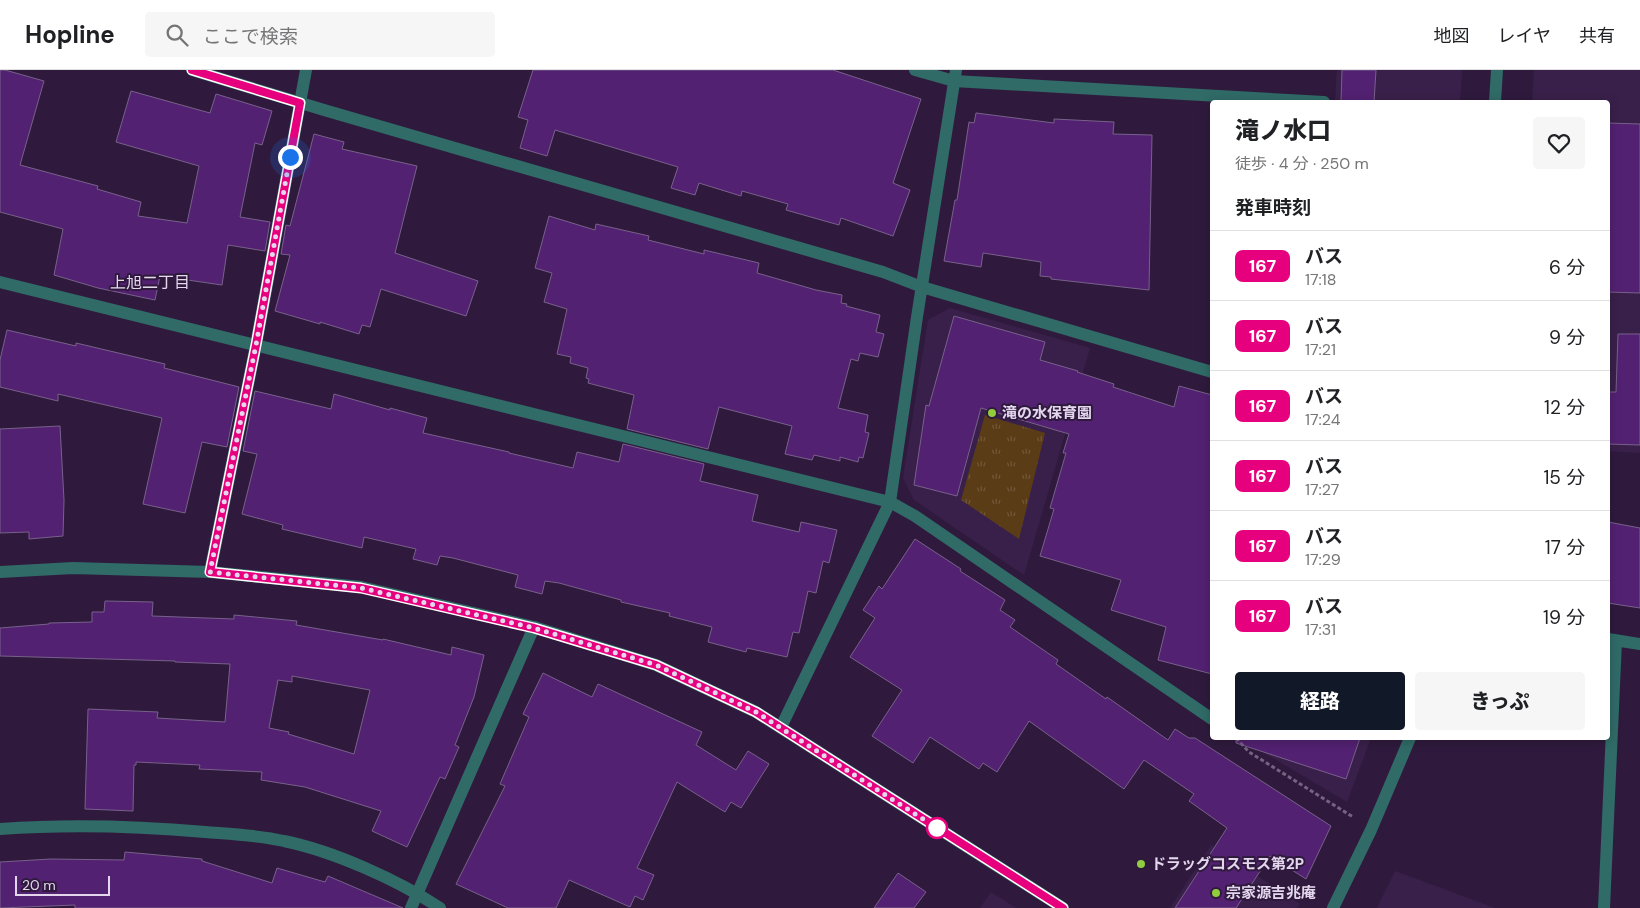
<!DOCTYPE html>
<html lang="ja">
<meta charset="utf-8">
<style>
body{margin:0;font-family:"DM Sans","Noto Sans JP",sans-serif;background:#f6f6f6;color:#202124;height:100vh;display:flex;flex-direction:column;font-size:19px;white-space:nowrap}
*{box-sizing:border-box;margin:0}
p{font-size:16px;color:#757577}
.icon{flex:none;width:28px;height:28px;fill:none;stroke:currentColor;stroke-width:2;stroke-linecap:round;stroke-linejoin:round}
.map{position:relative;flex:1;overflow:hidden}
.drawer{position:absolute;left:1210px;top:30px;width:400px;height:640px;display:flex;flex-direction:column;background:#fff;border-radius:5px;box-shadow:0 2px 12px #0003}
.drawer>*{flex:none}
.badge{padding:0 10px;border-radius:8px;font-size:18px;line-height:32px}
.scale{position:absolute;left:15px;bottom:12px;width:95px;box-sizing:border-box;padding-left:5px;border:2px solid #e3d6ed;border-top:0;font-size:14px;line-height:18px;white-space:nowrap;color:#e3d6ed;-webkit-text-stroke:4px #2f1a3d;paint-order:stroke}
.you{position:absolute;width:25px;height:25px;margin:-12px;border:4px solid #fff;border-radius:50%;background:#1a73e8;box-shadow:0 0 0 8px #1a73e833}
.map>.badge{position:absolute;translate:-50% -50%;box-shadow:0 0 0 2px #fff}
h2{padding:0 25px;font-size:19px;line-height:45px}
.round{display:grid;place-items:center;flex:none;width:52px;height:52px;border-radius:5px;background:#f6f6f6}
.head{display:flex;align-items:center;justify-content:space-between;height:85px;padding:0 25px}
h1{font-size:24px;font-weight:800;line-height:38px}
.button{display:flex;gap:10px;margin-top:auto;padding:10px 25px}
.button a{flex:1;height:58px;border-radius:5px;background:#111827;color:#fff;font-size:20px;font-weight:800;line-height:58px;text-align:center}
.button a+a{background:#f6f6f6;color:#202124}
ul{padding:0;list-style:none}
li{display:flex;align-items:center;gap:15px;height:70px;padding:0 25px;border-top:1px solid #e0e0e0}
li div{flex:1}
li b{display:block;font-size:19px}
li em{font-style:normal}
li .badge{min-width:55px;font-weight:700;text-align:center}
header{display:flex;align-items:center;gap:30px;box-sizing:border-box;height:70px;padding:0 25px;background:#fff;border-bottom:1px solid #e0e0e0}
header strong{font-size:24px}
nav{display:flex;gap:28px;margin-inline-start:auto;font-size:18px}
.search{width:350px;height:45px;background:#f6f6f6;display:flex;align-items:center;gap:12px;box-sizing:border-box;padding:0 18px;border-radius:5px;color:#757577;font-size:19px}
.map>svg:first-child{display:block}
.built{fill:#39204a}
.grass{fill:url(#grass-tufts)}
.building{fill:#532172;stroke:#78618a;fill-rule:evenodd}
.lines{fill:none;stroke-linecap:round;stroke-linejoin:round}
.path{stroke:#756381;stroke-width:3;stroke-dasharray:4 2.5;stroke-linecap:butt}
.minor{stroke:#306b67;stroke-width:12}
.tertiary{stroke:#306b67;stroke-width:12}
.line-casing{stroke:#fff;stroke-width:11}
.line{stroke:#e6007e;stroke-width:8}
.walk{stroke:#e3d6ed;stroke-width:5;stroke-dasharray:0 9}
.poi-dot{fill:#91cd3f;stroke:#2f1a3d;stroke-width:2}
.stop-dot{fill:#fff;stroke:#e6007e;stroke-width:2.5}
.labels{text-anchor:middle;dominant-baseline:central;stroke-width:4;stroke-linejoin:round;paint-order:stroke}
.poi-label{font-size:15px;font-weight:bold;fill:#e3d6ed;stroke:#2f1a3d;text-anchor:start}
.neighbourhood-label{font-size:16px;fill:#e3d6ed;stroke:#2f1a3d}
</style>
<header>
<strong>Hopline</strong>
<div class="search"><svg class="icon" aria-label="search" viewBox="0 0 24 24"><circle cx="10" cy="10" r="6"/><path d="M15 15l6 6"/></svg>ここで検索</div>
<nav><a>地図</a><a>レイヤ</a><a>共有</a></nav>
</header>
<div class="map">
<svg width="1640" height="838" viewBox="0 0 1640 838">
<defs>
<pattern id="grass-tufts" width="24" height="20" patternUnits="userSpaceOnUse" patternTransform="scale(1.25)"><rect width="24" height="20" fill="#5a3c16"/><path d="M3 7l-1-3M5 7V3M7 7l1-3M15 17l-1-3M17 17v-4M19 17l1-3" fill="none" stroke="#725738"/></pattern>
</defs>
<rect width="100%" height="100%" fill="#2f1a3d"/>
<g class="built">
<path d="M 1337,0 L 1462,0 L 1460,32 L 1335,32 Z"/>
<path d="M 1534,0 L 1640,0 L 1640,383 L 1608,381 L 1608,32 L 1532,32 Z"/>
<path d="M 950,238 L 1090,278 L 1024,505 L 914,430 L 903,408 L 928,250 Z"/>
<path d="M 1250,668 L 1371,668 L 1347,732 L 1251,675 Z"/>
<path d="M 1211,775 L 1300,834 L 1297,838 L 1170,838 Z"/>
<path d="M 1395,801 L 1495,838 L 1377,838 Z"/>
<path d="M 991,822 L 1016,838 L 980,838 Z"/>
</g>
<path class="grass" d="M 985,345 L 1045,363 L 1019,469 L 961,430 Z"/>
<g class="building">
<path d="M 0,0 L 5,0 L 44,11 L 20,95 L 98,116 L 97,119 L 141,132 L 138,146 L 187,153 L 199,96 L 116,72 L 131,21 L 210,43 L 216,24 L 272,41 L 262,75 L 255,73 L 240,147 L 270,152 L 265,181 L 228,175 L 222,215 L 160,206 L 155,230 L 98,218 L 54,205 L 63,159 L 0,142 Z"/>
<path d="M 533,0 L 833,0 L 921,29 L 893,113 L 910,120 L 893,166 L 841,148 L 839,155 L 786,140 L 788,134 L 742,121 L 741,126 L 699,113 L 695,125 L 671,118 L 678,97 L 555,60 L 547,86 L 520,78 L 528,50 L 518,47 Z"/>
<path d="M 1342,0 L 1376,0 L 1374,32 L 1341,32 Z"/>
<path d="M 976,43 L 1054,53 L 1054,49 L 1114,52 L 1113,64 L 1152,65 L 1149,220 L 1051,209 L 1051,207 L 1040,206 L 1041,192 L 983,183 L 981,197 L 944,191 L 955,130 L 957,130 L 969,52 L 974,53 Z"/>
<path d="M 1608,53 L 1640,54 L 1640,223 L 1608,222 Z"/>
<path d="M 314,64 L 344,72 L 342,79 L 417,96 L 395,183 L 478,211 L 466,246 L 381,219 L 370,257 L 362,255 L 359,264 L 320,252 L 320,254 L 275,241 L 290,185 L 281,184 L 286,155 L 290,156 Z"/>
<path d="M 549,146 L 595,160 L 596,154 L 649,166 L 648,170 L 704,184 L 704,180 L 759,193 L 757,203 L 816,220 L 842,225 L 841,233 L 847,234 L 846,236 L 880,245 L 876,262 L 884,264 L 878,287 L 860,283 L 858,291 L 851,289 L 838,338 L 868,345 L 865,362 L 869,363 L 863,388 L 859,387 L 858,392 L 840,387 L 840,391 L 814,385 L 812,390 L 785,384 L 792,356 L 719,337 L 708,379 L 627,359 L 634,325 L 588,313 L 589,309 L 586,308 L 588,298 L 570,293 L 571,287 L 557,284 L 567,239 L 544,232 L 552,203 L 535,198 Z"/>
<path d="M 954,246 L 1045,272 L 1040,290 L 1078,301 L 1077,302 L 1114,314 L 1113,317 L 1174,337 L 1179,316 L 1212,325 L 1212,604 L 1158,590 L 1166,557 L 1111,540 L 1121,510 L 1040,486 L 1054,439 L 1050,438 L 1066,383 L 1063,383 L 1069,364 L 981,338 L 957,426 L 914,415 L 926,335 L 929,336 Z"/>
<path d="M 7,260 L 76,276 L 76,273 L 165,294 L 164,298 L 239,317 L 227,377 L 202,372 L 185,443 L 143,434 L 162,348 L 58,324 L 58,331 L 0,317 L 0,290 Z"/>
<path d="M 1618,264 L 1640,264 L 1640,375 L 1608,374 L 1608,322 L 1616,322 Z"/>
<path d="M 255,321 L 331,339 L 334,324 L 390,340 L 390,338 L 427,348 L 423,363 L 509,382 L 509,383 L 573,398 L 577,382 L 619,392 L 623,374 L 704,394 L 700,411 L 758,425 L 752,451 L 799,462 L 801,452 L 837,460 L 829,493 L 823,491 L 816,523 L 808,521 L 799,563 L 793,562 L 787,587 L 747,578 L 746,582 L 708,572 L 712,557 L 669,546 L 670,543 L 621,532 L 621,530 L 559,513 L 545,511 L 542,524 L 515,517 L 518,505 L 453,488 L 440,486 L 437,495 L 413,489 L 416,479 L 364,467 L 362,478 L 282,459 L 283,455 L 242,444 L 257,384 L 243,381 Z"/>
<path d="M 60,356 L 64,430 L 63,466 L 29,469 L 29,462 L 0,463 L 0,359 Z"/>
<path d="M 1608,452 L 1640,458 L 1640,538 L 1608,533 Z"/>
<path d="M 915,469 L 961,499 L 960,501 L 1005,530 L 1000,540 L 1015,550 L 1010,557 L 1058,590 L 1056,594 L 1106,629 L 1107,627 L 1168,670 L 1175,659 L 1189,668 L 1195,668 L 1331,756 L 1306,809 L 1270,786 L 1236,838 L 1175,838 L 1227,758 L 1189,731 L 1194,724 L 1144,690 L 1124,719 L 1029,651 L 997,702 L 983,693 L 979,699 L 930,667 L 913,693 L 872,666 L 902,620 L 850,587 L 875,548 L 863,540 L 879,516 L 882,519 Z"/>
<path d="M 105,531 L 153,532 L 152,546 L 234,549 L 234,545 L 297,551 L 296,555 L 383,570 L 383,569 L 451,585 L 452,577 L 484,585 L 474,627 L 455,675 L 459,677 L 445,709 L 440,707 L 407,777 L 372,761 L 381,741 L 305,717 L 261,710 L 262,702 L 199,699 L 200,695 L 136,692 L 136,695 L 134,695 L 133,741 L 85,739 L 88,639 L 158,642 L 157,648 L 225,652 L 230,594 L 175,592 L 175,591 L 0,586 L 0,558 L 49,554 L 49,553 L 92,552 L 92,542 L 104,542 ZM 292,606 L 370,620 L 354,684 L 288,664 L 289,662 L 269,658 L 278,610 L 292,612 Z"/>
<path d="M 543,603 L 592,627 L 598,614 L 702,662 L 696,675 L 736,700 L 748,681 L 769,694 L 741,738 L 731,732 L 725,742 L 677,712 L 637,798 L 654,805 L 643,830 L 635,826 L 630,837 L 569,810 L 556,838 L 508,838 L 456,814 L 505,716 L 500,714 L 529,647 L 523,644 Z"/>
<path d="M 1236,668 L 1360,668 L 1346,709 L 1236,673 Z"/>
<path d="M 125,782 L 202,789 L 202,791 L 272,813 L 277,798 L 325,812 L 328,806 L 403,838 L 75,838 L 75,835 L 0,838 L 0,792 L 51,789 L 124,790 Z"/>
<path d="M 898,803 L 926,822 L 914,838 L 874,838 Z"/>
</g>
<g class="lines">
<path class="path" d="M 1236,668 L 1249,682 L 1353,747"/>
<g class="minor">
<path d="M 192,0 L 324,40 L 883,202 L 922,217 L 1212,302"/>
<path d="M 915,0 L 954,11 L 1324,32"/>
<path d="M 0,212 L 890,432 L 915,446 L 1212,649"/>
<path d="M 210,502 L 256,275 L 306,0"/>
<path d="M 1608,569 L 1640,574"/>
<path d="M 781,657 L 890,432 L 917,247 L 956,0"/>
<path d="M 0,759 C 68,754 137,756 205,762 C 231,764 258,765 284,771 C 333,781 398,810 440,838"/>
<path d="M 411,838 L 534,557"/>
<path d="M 1604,838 L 1616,571"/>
</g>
<g class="tertiary">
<path d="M 1495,32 L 1497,0"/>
<path d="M 0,502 L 73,498 L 210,502 L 361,517 L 534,557 L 656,595 L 756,642 L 1063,838"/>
<path d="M 1333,838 L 1371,760 L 1410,668"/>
</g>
</g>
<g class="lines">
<g class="line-casing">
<path id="line" d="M 192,0 L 300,33 L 256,275 L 210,502 L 361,518 L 534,558 L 656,595 L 756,642 L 1063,838"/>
</g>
<use href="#line" class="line"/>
<path class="walk" d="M 290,87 L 256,275 L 210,502 L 361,518 L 534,558 L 656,595 L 756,642 L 937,758"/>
</g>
<g class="poi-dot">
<circle cx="992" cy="343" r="5"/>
<circle cx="1141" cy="794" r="5"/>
<circle cx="1216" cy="823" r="5"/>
</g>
<circle class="stop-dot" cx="937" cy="758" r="10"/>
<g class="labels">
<g class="poi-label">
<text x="1002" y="343">滝の水保育園</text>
<text x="1151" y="794">ドラッグコスモス第2P</text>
<text x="1226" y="823">宗家源吉兆庵</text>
</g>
<g class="neighbourhood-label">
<text x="150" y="212">上旭二丁目</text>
</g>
</g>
</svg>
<div class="scale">20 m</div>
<div class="you" style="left:290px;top:87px"></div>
<section class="drawer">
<div class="head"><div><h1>滝ノ水口</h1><p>徒歩 · 4 分 · 250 m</p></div><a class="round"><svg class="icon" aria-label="heart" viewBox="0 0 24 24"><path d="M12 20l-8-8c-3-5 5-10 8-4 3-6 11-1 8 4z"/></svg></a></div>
<h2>発車時刻</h2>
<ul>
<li><span class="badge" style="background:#e6007e;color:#fff">167</span><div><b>バス</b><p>17:18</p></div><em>6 分</em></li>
<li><span class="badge" style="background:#e6007e;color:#fff">167</span><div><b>バス</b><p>17:21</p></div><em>9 分</em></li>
<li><span class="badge" style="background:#e6007e;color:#fff">167</span><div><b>バス</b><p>17:24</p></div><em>12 分</em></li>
<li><span class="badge" style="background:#e6007e;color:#fff">167</span><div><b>バス</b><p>17:27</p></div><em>15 分</em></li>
<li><span class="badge" style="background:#e6007e;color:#fff">167</span><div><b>バス</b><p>17:29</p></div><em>17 分</em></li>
<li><span class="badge" style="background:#e6007e;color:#fff">167</span><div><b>バス</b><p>17:31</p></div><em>19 分</em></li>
</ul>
<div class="button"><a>経路</a><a>きっぷ</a></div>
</section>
</div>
